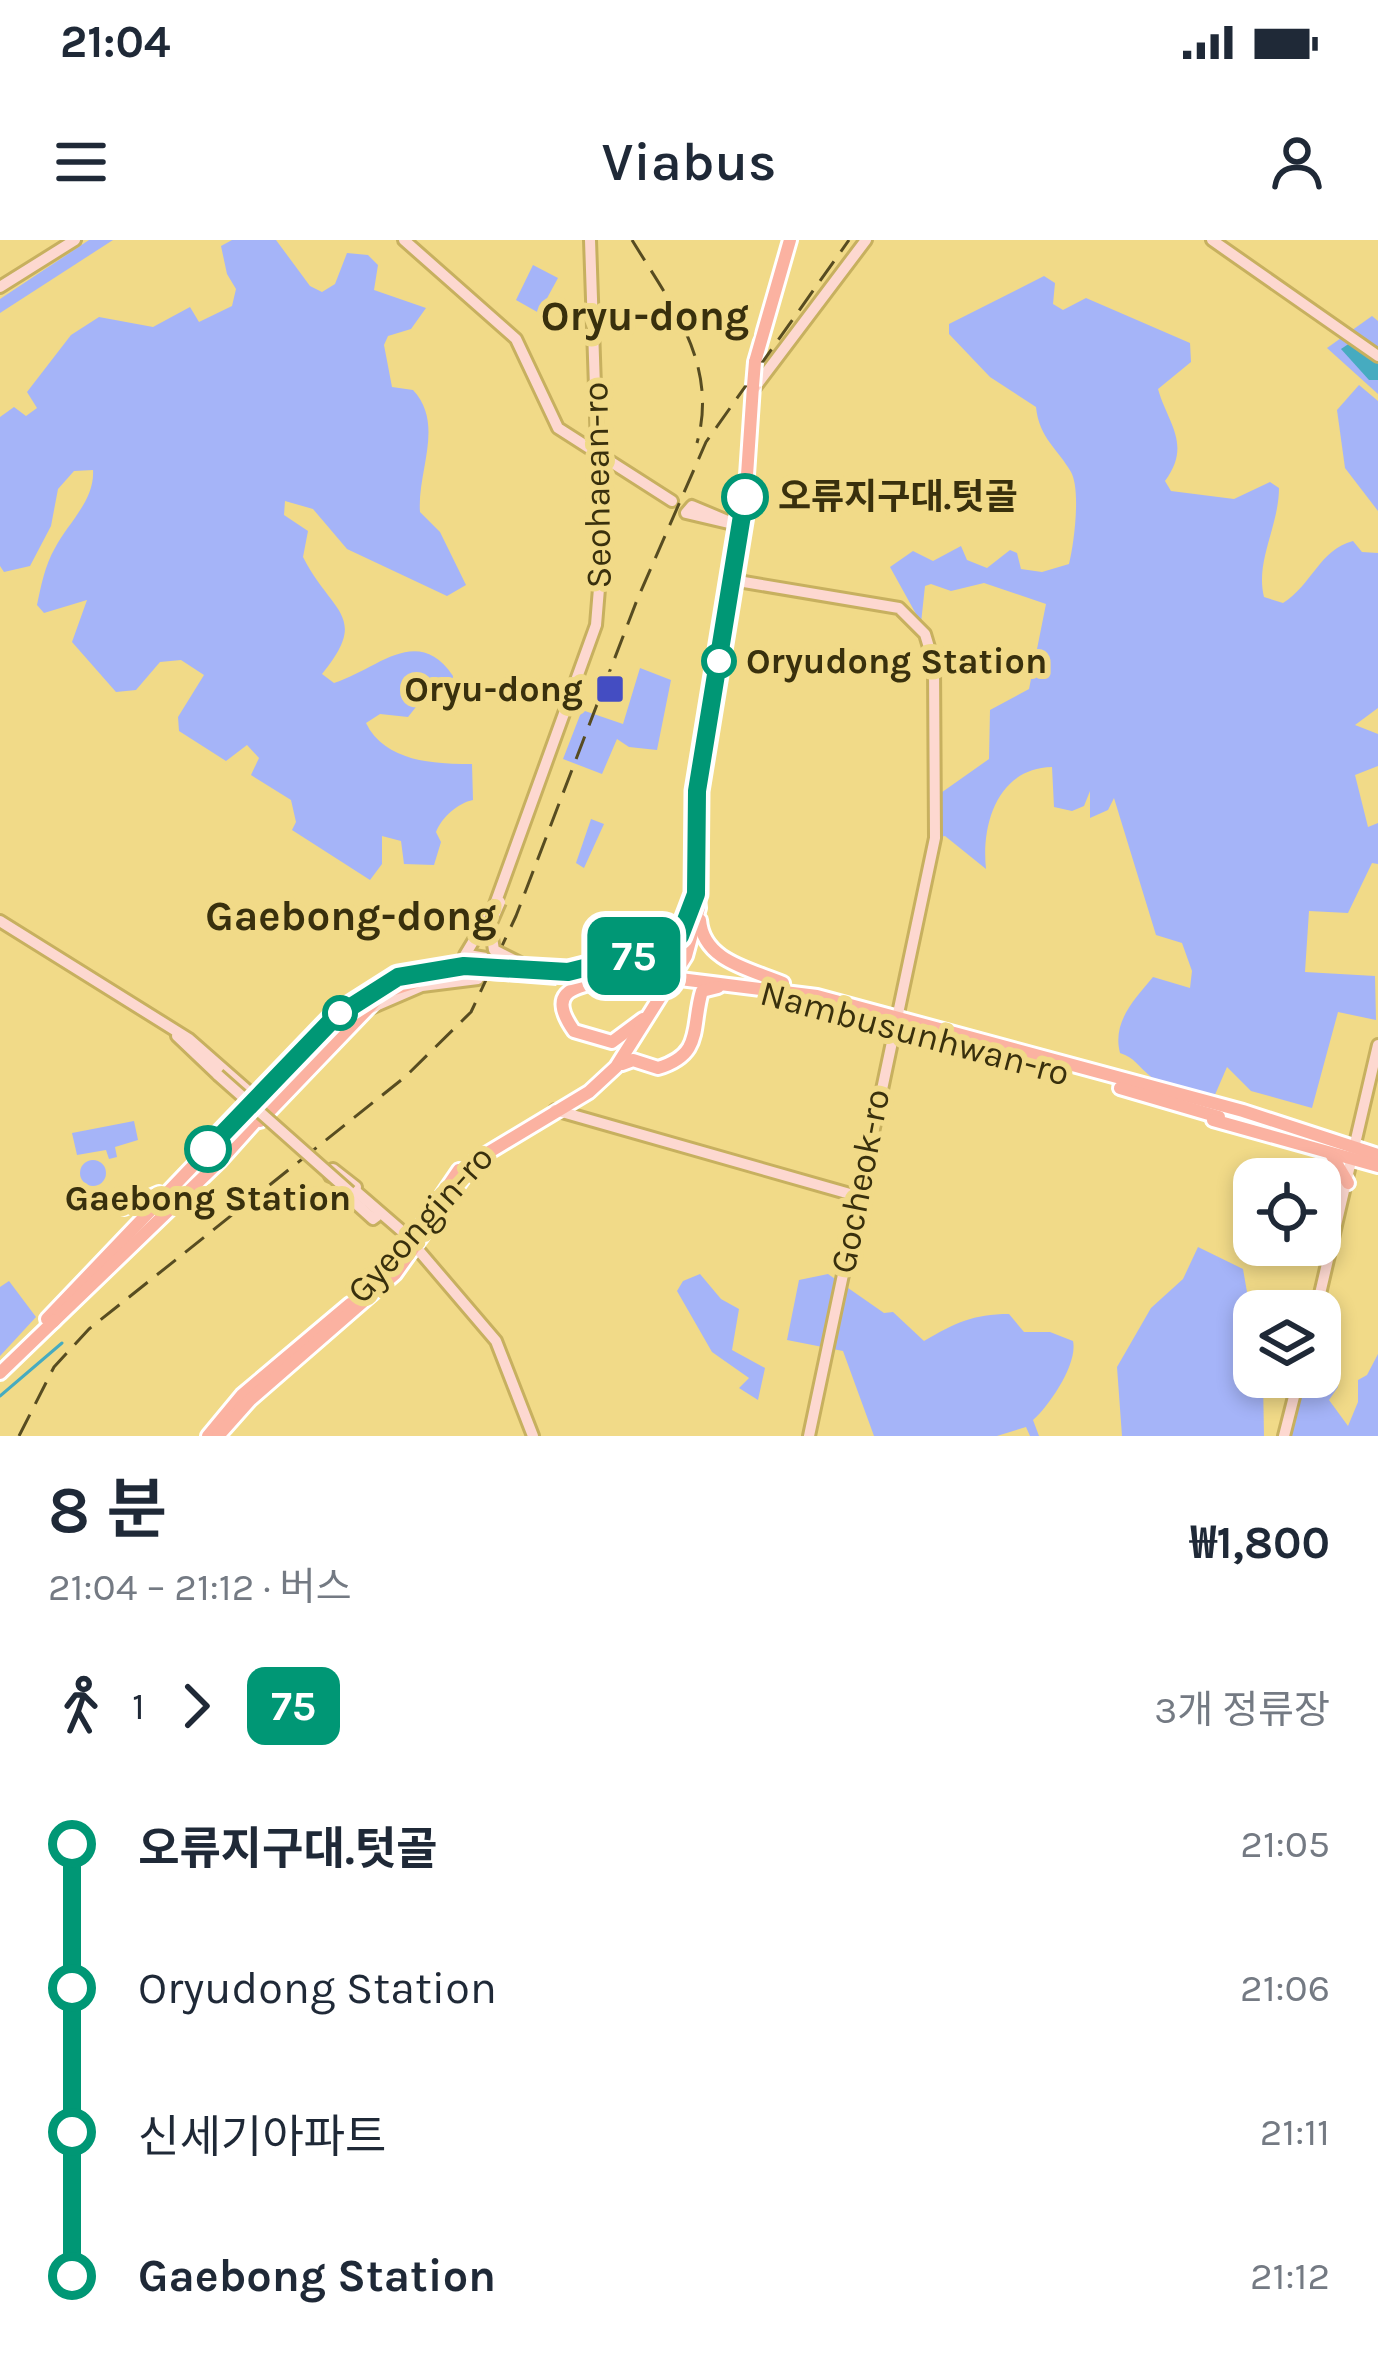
<!DOCTYPE html>
<html lang="ko">
<meta charset="utf-8">
<style>
body{margin:0;font-family:Karla,"Noto Sans KR",sans-serif;background:#f2f2f3;color:#1f2937;height:100vh;display:flex;flex-direction:column;font-size:45px;white-space:nowrap}
*{box-sizing:border-box;margin:0}
p{font-size:39px;color:#747a83}
.icon{flex:none;width:66px;height:66px;fill:none;stroke:currentColor;stroke-width:2;stroke-linecap:round;stroke-linejoin:round}
.map{position:relative;height:1196px;overflow:hidden}
.side{display:flex;flex-direction:column;background:#fff;flex:1}
.side>*{flex:none}
.badge{padding:0 24px;border-radius:18px;font-size:42px;line-height:78px}
.tools{position:absolute;left:1233px;top:918px;display:grid;gap:24px}
.tools a{display:grid;place-items:center;width:108px;height:108px;border-radius:24px;background:#fff;box-shadow:0 6px 18px #0003;font-size:60px}
.map>.badge{position:absolute;translate:-50% -50%;box-shadow:0 0 0 6px #fff}
.legs{display:flex;align-items:center;gap:18px;height:132px;padding:0 48px;font-size:39px}
.legs p{margin-inline-start:auto}
.summary{display:flex;align-items:center;justify-content:space-between;height:204px;padding:0 48px}
h1{font-size:66px;font-weight:600;line-height:90px}
ul{padding:0 48px;list-style:none}
li{display:flex;align-items:center;gap:42px;height:144px;font-size:45px}
li i{display:grid;place-items:center;width:18px;height:100%;margin:0 15px;background:currentColor}
li i::after{content:'';width:30px;height:30px;margin:-15px;border:9px solid;border-radius:50%;background:#fff}
li p{margin-inline-start:auto}
li:first-child i{background:linear-gradient(#0000 50%,currentColor 0)}
li:last-child i{background:linear-gradient(currentColor 50%,#0000 0)}
.status{display:flex;justify-content:space-between;align-items:center;height:84px;padding:0 60px;background:#fff;direction:ltr}
.status svg{height:33px;fill:currentColor}
header{display:flex;justify-content:space-between;align-items:center;height:156px;padding:0 48px;background:#fff;font-size:54px;font-weight:600}
.map>svg:first-child{display:block}
.green{fill:#a5b4f8}
.water{fill:#46abc0}
.lines{fill:none;stroke-linecap:round;stroke-linejoin:round}
.stream{stroke:#46abc0;stroke-width:3}
.primary-tunnel{stroke:#ccb86f;stroke-width:12;stroke-dasharray:12 6;stroke-linecap:butt}
.secondary-casing{stroke:#c7b05f;stroke-width:16}
.primary-casing{stroke:#fff;stroke-width:18}
.secondary{stroke:#fdd8d0;stroke-width:10}
.primary{stroke:#fbb2a1;stroke-width:12}
.rail{stroke:#574c21;stroke-width:3;stroke-dasharray:24 12;stroke-linecap:butt}
.secondary-bridge-casing{stroke:#c7b05f;stroke-width:16;stroke-linecap:butt}
.primary-bridge-casing{stroke:#fff;stroke-width:18;stroke-linecap:butt}
.secondary-bridge{stroke:#fdd8d0;stroke-width:10}
.primary-bridge{stroke:#fbb2a1;stroke-width:12}
.line-1-casing{stroke:#fff;stroke-width:27}
.line-1{stroke:#009775;stroke-width:18}
.stop-1-dot{fill:#fff;stroke:#009775;stroke-width:6}
.poi-dot{fill:#444dc2;stroke:#f1da88;stroke-width:4.5}
.labels{text-anchor:middle;dominant-baseline:central;stroke-width:12;stroke-linejoin:round;paint-order:stroke}
.street-label{font-size:36px;fill:#39300d;stroke:#f1da88}
.stop-label{font-size:36px;font-weight:bold;fill:#39300d;stroke:#f1da88;text-anchor:start}
.poi-label{font-size:36px;font-weight:bold;fill:#39300d;stroke:#f1da88;text-anchor:end}
.quarter-label{font-size:42px;font-weight:bold;fill:#39300d;stroke:#f1da88}
</style>
<div class="status"><b>21:04</b><svg viewBox="0 0 49 12"><path d="M0 12V9h3v3zM5 12V6h3v6zM10 12V3h3v9zM15 12V0h3v12zM26 1h20v11H26zM47 4h2v5h-2z"/></svg></div>
<header><svg class="icon" aria-label="menu" viewBox="0 0 24 24"><path d="M4 6h16M4 12h16M4 18h16"/></svg>Viabus<svg class="icon" aria-label="person" viewBox="0 0 24 24"><circle cx="12" cy="8" r="4"/><path d="M4 21q1-7 8-7t8 7"/></svg></header>
<div class="map">
<svg width="1378" height="1196" viewBox="0 0 1378 1196">
<rect width="100%" height="100%" fill="#f1da88"/>
<g class="green">
<path d="M 89,0 L 113,0 L 0,73 L 0,59 Z"/>
<path d="M 232,0 L 276,0 L 310,46 L 322,52 L 335,44 L 347,13 L 368,15 L 378,25 L 374,50 L 426,68 L 411,89 L 388,96 L 384,105 L 392,147 L 413,150 C 445,184 417,231 420,272 L 440,292 L 466,345 L 447,356 L 347,309 L 313,269 L 285,261 L 284,275 L 308,291 L 303,317 C 332,374 370,375 322,434 L 334,443 C 377,430 417,383 453,436 L 452,445 L 431,448 L 408,477 L 380,474 L 366,483 C 385,522 434,524 472,524 L 473,560 C 458,563 442,577 436,592 L 441,602 L 434,625 L 404,624 L 401,601 L 382,596 L 382,624 L 370,640 L 292,590 L 296,582 L 291,560 L 251,535 L 259,518 L 247,505 L 226,521 L 179,491 L 178,477 L 204,435 L 181,420 L 160,422 L 136,450 L 116,452 L 72,402 L 87,360 L 44,373 L 37,365 C 41,346 45,325 55,308 C 68,283 95,260 93,230 L 74,231 L 58,249 L 51,286 L 30,326 L 4,332 L 0,326 L 0,177 L 14,167 L 26,176 L 37,168 L 27,152 L 71,95 L 99,77 L 153,87 L 190,67 L 199,82 L 232,66 L 236,49 L 227,34 L 221,6 Z"/>
<path d="M 533,25 L 558,38 L 539,73 L 516,60 Z"/>
<path d="M 1044,36 L 1055,43 L 1053,64 L 1063,70 L 1086,58 L 1190,103 L 1191,122 L 1158,149 C 1168,184 1192,204 1165,241 L 1171,251 L 1234,259 L 1270,242 L 1279,248 C 1279,286 1255,321 1264,357 L 1283,363 C 1312,345 1319,310 1353,301 L 1362,312 L 1378,313 L 1378,468 L 1355,485 L 1378,494 L 1378,526 L 1355,535 L 1368,587 L 1378,583 L 1378,624 L 1372,623 L 1348,673 L 1309,671 L 1305,732 L 1375,736 L 1376,780 L 1338,772 L 1312,868 L 1251,851 L 1227,827 L 1214,857 C 1192,854 1167,852 1150,836 C 1138,826 1135,818 1120,813 C 1112,782 1134,760 1153,737 L 1190,748 L 1192,731 L 1182,703 L 1156,695 L 1114,558 L 1108,570 L 1090,578 L 1090,551 L 1084,566 L 1072,571 L 1054,567 L 1052,527 C 999,528 981,582 986,629 L 945,596 L 935,598 L 938,555 L 989,519 L 990,470 L 1029,449 L 1046,364 L 984,343 L 951,351 L 931,344 L 925,346 L 921,383 L 890,327 L 913,311 L 933,321 L 961,306 L 967,320 L 987,328 L 1010,310 L 1017,313 L 1021,329 L 1042,332 L 1069,324 C 1074,304 1081,250 1071,232 C 1058,209 1039,198 1036,167 L 990,137 L 949,94 L 949,84 Z"/>
<path d="M 1372,76 L 1378,81 L 1378,154 L 1327,108 Z"/>
<path d="M 1359,145 L 1378,161 L 1378,271 L 1345,228 L 1337,170 Z"/>
<path d="M 640,428 L 671,440 L 657,510 L 629,507 L 617,499 L 602,534 L 563,519 L 582,470 L 623,484 Z"/>
<path d="M 591,579 L 604,584 L 584,628 L 576,623 Z"/>
<path d="M 134,881 L 138,900 L 115,907 L 117,917 L 109,919 L 106,910 L 77,915 L 72,893 Z"/>
<path d="M 1318,916 L 1344,922 L 1336,953 L 1320,949 L 1320,939 L 1311,939 Z"/>
<circle cx="93" cy="933" r="13"/>
<path d="M 1198,1007 L 1243,1029 L 1247,1052 L 1278,1058 L 1276,1071 L 1254,1071 L 1254,1108 L 1243,1111 L 1254,1137 L 1263,1140 L 1264,1196 L 1122,1196 L 1117,1127 L 1151,1068 L 1183,1039 Z"/>
<path d="M 700,1034 L 721,1059 L 739,1069 L 732,1110 L 765,1128 L 758,1160 L 739,1148 L 749,1138 L 712,1112 L 677,1051 L 683,1041 Z"/>
<path d="M 828,1034 L 884,1073 L 893,1072 L 924,1101 C 955,1083 973,1074 1009,1074 L 1024,1092 L 1050,1092 L 1073,1101 C 1078,1123 1050,1165 1033,1180 L 1039,1196 L 1030,1196 L 1026,1187 L 997,1196 L 874,1196 L 843,1111 L 787,1100 L 799,1040 Z"/>
<path d="M 9,1041 L 36,1077 L 0,1116 L 0,1047 Z"/>
<path d="M 1320,1095 L 1339,1101 L 1338,1147 L 1329,1160 L 1348,1186 L 1358,1162 L 1358,1140 L 1367,1135 L 1378,1114 L 1378,1196 L 1284,1196 L 1299,1137 L 1320,1137 Z"/>
</g>
<path class="water" d="M 1350,103 L 1378,123 L 1378,140 L 1369,140 L 1341,109 Z"/>
<g class="lines">
<path class="stream" d="M 0,1156 L 62,1103"/>
<g class="primary-tunnel">
<path d="M 295,827 L 328,794"/>
<path d="M 1220,878 L 1328,906"/>
<path d="M 177,954 L 301,827"/>
</g>
<g class="secondary-casing">
<g id="secondary">
<path d="M 404,0 L 516,99 L 558,188 L 672,261"/>
<path d="M 1212,0 L 1378,116"/>
<path d="M 0,47 L 75,0"/>
<path d="M 753,150 L 866,0"/>
<path d="M 692,266 L 737,285 L 686,273 Z"/>
<path d="M 732,340 L 899,368 L 925,394 L 934,424 L 935,598 L 809,1196"/>
<path d="M 0,681 L 189,799 L 255,857"/>
<path d="M 465,715 L 494,667 L 596,385 L 601,324 L 590,0"/>
<path d="M 371,768 L 422,746 L 478,739 L 486,718 L 468,715"/>
<path d="M 177,796 L 218,835"/>
<path d="M 555,870 L 857,956"/>
<path d="M 330,936 L 333,929 L 356,947"/>
<path d="M 351,947 L 403,992 L 496,1101 L 533,1196"/>
<path d="M 341,950 L 373,979 L 377,976"/>
<path d="M 1316,1071 L 1378,805"/>
<path d="M 1284,1196 L 1299,1137"/>
</g>
</g>
<g class="primary-casing">
<g id="primary">
<path d="M 755,122 L 790,0"/>
<path d="M 700,680 C 703,721 750,729 783,743"/>
<path d="M 532,729 L 568,732"/>
<path d="M 428,731 L 480,726"/>
<path d="M 568,732 C 615,722 669,719 692,672"/>
<path d="M 600,734 L 659,737"/>
<path d="M 643,735 L 631,729 L 632,722 L 659,712 L 671,717 L 673,728"/>
<path d="M 680,739 L 817,756 L 1243,871 L 1378,915"/>
<path d="M 606,740 C 576,747 545,750 574,791 L 612,802 L 643,779"/>
<path d="M 388,751 L 437,735"/>
<path d="M 853,772 L 891,787 L 909,787"/>
<path d="M 622,824 L 633,820 L 658,828 C 704,814 691,787 702,751 L 718,747"/>
<path d="M 1120,848 L 1219,877"/>
<path d="M 1213,880 L 1378,926"/>
<path d="M 260,881 L 381,755"/>
<path d="M 1331,914 L 1348,943"/>
<path d="M 124,968 L 159,953"/>
<path d="M 410,1002 L 459,930"/>
<path d="M 47,1079 L 335,777 L 385,743 L 436,729"/>
<path d="M 53,1082 L 220,921 L 254,883 L 259,863"/>
<path d="M 0,1133 L 55,1080"/>
<path d="M 208,1196 L 242,1155 L 350,1064"/>
<path d="M 218,1196 L 250,1160 L 395,1034 L 476,920 L 589,852 L 616,827 L 686,716 L 699,668 L 693,610 L 697,551 L 746,250 L 753,146"/>
</g>
</g>
<use href="#secondary" class="secondary"/>
<use href="#primary" class="primary"/>
<g class="rail">
<path d="M 632,0 C 671,64 719,124 697,203"/>
<path d="M 19,1196 L 54,1127 L 89,1089 L 405,837 L 471,772 L 516,676 L 637,360 L 706,202 L 849,0"/>
</g>
<g class="secondary-bridge-casing">
<g id="secondary-bridge">
<path d="M 500,662 L 490,685 L 494,710 L 532,729"/>
<path d="M 218,835 L 350,952"/>
</g>
</g>
<g class="primary-bridge-casing">
<g id="primary-bridge">
<path d="M 753,146 L 755,122"/>
<path d="M 478,731 L 557,737"/>
<path d="M 659,737 L 680,739"/>
</g>
</g>
<use href="#secondary-bridge" class="secondary-bridge"/>
<use href="#primary-bridge" class="primary-bridge"/>
</g>
<g class="lines">
<g class="line-1-casing">
<path id="line-1" d="M 208,909 L 335,777 L 398,737 L 464,726 L 568,732 L 664,708 L 680,696 L 696,654 L 697,551 L 745,257"/>
</g>
<use href="#line-1" class="line-1"/>
</g>
<g class="stop-1-dot">
<circle cx="745" cy="257" r="21"/>
<circle cx="719" cy="421" r="15"/>
<circle cx="340" cy="773" r="15"/>
<circle cx="208" cy="909" r="21"/>
</g>
<rect class="poi-dot" x="595" y="434" width="30" height="30" rx="6"/>
<g class="labels">
<g class="street-label">
<text transform="translate(597 245) rotate(-91)">Seohaean-ro</text>
<text transform="translate(915 793) rotate(15)">Nambusunhwan-ro</text>
<text transform="translate(860 941) rotate(-79)">Gocheok-ro</text>
<text transform="translate(420 984) rotate(-48)">Gyeongin-ro</text>
</g>
<g class="stop-label">
<text x="778" y="257">오류지구대.텃골</text>
<text x="746" y="421">Oryudong Station</text>
<text x="208" y="958" text-anchor="middle">Gaebong Station</text>
</g>
<g class="poi-label">
<text x="583" y="449">Oryu-dong</text>
</g>
<g class="quarter-label">
<text x="645" y="76">Oryu-dong</text>
<text x="351" y="676">Gaebong-dong</text>
</g>
</g>
</svg>
<div class="tools">
<a><svg class="icon" aria-label="locate" viewBox="0 0 24 24"><circle cx="12" cy="12" r="6"/><path d="M12 2v4M12 18v4M2 12h4M18 12h4"/></svg></a>
<a><svg class="icon" aria-label="layers" viewBox="0 0 24 24"><path d="M12 4l9 5-9 5-9-5zM3 14l9 5 9-5"/></svg></a>
</div>
<b class="badge" style="left:634px;top:716px;background:#009775;color:#fff">75</b>
</div>
<section class="side">
<div class="summary"><div><h1>8 분</h1><p>21:04 – 21:12 · 버스</p></div><b>₩1,800</b></div>
<div class="legs"><svg class="icon" aria-label="walk" viewBox="0 0 24 24"><circle cx="13" cy="4" r="2"/><path d="M13 8l-2 6 4 7M11 14l-3 7M7 12l3-4h3l4 4"/></svg>1<svg class="icon" aria-label="forward" viewBox="0 0 24 24"><path d="M9 5l7 7-7 7"/></svg><b class="badge" style="background:#009775;color:#fff">75</b><p>3개 정류장</p></div>
<ul>
<li><i style="color:#009775"></i><b>오류지구대.텃골</b><p>21:05</p></li>
<li><i style="color:#009775"></i><span>Oryudong Station</span><p>21:06</p></li>
<li><i style="color:#009775"></i><span>신세기아파트</span><p>21:11</p></li>
<li><i style="color:#009775"></i><b>Gaebong Station</b><p>21:12</p></li>
</ul>
</section>
